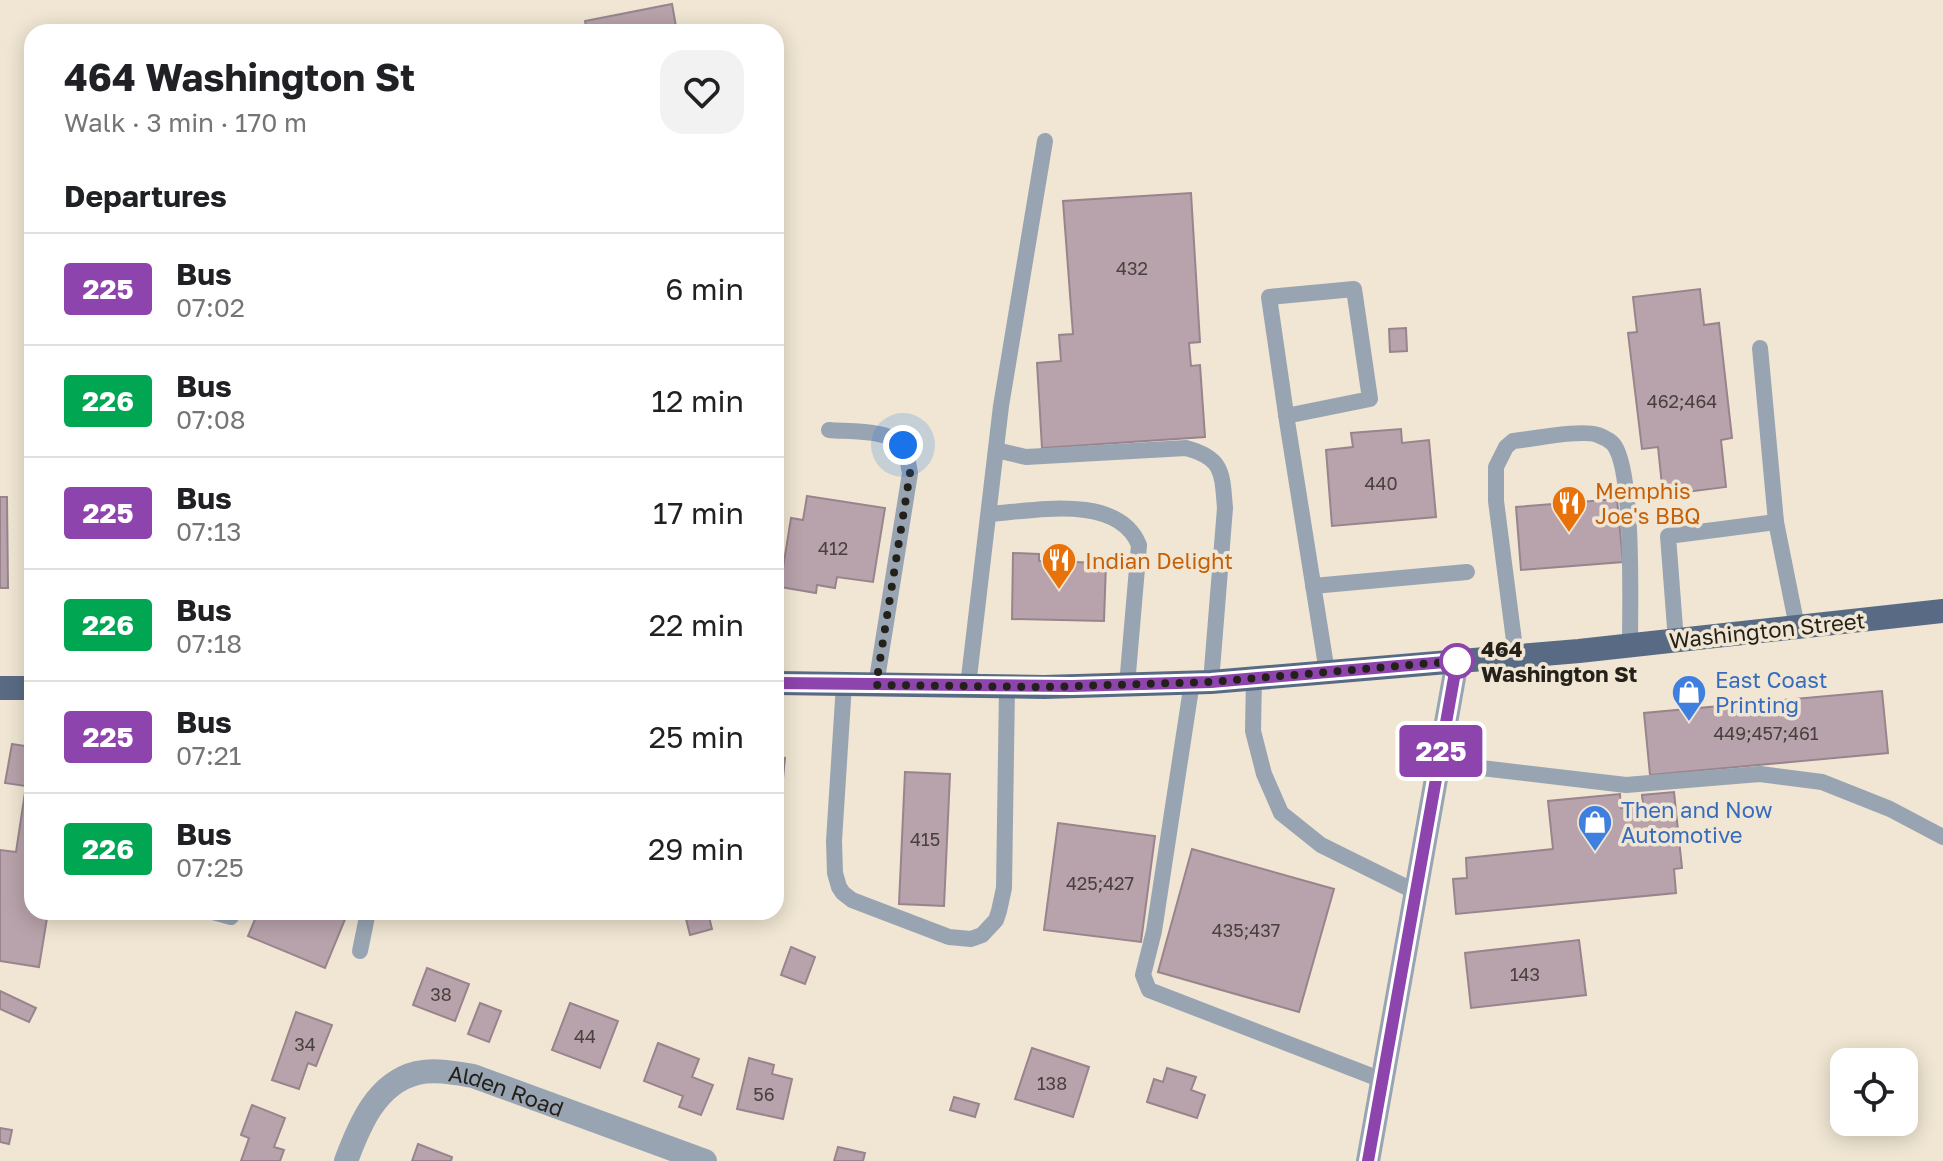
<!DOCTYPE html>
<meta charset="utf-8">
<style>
body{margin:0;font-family:"Golos Text",sans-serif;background:#f2f2f2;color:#202124;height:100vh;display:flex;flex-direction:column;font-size:30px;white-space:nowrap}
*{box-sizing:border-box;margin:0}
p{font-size:26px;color:#757577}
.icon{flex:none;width:44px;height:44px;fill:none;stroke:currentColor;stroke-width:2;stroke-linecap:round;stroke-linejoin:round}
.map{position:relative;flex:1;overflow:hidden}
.side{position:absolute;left:24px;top:24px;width:760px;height:896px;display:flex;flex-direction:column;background:#fff;border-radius:24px;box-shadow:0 4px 20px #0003}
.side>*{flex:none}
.badge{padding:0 16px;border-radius:6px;font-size:28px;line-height:52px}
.tools{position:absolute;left:1830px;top:1048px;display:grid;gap:16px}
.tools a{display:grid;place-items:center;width:88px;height:88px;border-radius:16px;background:#fff;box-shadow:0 4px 20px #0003;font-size:40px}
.you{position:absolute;width:40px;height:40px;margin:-20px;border:6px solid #fff;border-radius:50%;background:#1a73e8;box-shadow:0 0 0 12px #1a73e833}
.map>.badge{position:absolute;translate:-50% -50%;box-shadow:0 0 0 4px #fff}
h2{padding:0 40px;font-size:30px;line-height:72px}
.round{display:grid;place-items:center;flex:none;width:84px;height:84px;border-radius:24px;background:#f2f2f2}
.head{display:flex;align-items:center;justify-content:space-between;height:136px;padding:0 40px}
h1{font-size:38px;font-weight:700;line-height:60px}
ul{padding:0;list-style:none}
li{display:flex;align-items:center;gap:24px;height:112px;padding:0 40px;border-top:2px solid #e0e0e0}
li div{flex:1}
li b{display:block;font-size:30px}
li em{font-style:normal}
li .badge{min-width:88px;font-weight:700;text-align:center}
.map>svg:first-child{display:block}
.building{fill:#b8a2ab;stroke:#99848d;stroke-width:2}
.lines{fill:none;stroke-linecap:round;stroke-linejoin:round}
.service{stroke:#99a4b2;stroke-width:16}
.minor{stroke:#99a4b2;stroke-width:24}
.tertiary{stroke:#99a4b2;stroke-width:24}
.primary{stroke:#596b84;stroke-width:24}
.line-casing{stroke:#fff;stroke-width:18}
.line{stroke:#8e44ad;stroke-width:12}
.walk{stroke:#24211a;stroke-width:8;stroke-dasharray:0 14.4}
.stop-dot{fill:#fff;stroke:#8e44ad;stroke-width:4}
.labels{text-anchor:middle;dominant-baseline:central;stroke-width:7;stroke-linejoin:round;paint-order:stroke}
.number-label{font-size:18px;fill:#49413e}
.food-label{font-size:22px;fill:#c56008;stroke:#f0e6d3;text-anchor:start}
.street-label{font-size:22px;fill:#24211a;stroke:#f0e6d3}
.stop-label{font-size:22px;font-weight:bold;fill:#24211a;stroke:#f0e6d3;text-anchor:start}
.shop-label{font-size:22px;fill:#366cbe;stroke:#f0e6d3;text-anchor:start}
</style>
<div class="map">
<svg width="1943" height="1161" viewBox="0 0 1943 1161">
<rect width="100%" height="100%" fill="#f0e6d3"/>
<g class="building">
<path d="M 672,4 L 677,32 L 587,32 L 585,21 Z"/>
<path d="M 1191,193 L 1200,342 L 1189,343 L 1191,366 L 1200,365 L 1205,437 L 1042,448 L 1037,363 L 1061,361 L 1059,335 L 1073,334 L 1063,201 Z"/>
<path d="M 1700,289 L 1704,325 L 1719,323 L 1732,438 L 1721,440 L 1726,487 L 1663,495 L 1658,447 L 1642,449 L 1628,333 L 1637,332 L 1633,297 Z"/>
<path d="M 1406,328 L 1407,351 L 1390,352 L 1389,329 Z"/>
<path d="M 1401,429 L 1402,443 L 1429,440 L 1436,517 L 1332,526 L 1326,450 L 1353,447 L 1351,433 Z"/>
<path d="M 807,496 L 885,508 L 873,582 L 837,577 L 835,588 L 817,585 L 816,593 L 780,587 L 791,518 L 803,520 Z"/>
<path d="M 0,497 L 7,497 L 8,588 L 0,588 Z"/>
<path d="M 1617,499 L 1623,562 L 1521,570 L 1516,507 Z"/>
<path d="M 1013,553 L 1039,554 L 1039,561 L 1106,563 L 1104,621 L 1012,619 Z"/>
<path d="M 1882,691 L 1888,753 L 1650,775 L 1644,713 Z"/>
<path d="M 12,744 L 32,747 L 32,912 L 48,912 L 39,967 L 0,961 L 0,850 L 16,852 L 26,786 L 5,783 Z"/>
<path d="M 776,757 L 785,758 L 776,849 Z"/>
<path d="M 905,772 L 950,774 L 944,906 L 899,904 Z"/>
<path d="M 1674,792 L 1682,868 L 1674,869 L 1676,893 L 1456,914 L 1453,879 L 1467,878 L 1466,858 L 1553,849 L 1548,801 L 1620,794 L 1621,808 L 1643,806 L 1642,795 Z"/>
<path d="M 1058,823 L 1155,836 L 1141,942 L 1044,930 Z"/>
<path d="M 1192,849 L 1334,889 L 1299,1012 L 1158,972 Z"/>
<path d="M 258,912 L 348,912 L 325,968 L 248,936 Z"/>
<path d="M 708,913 L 712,929 L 690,935 L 686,919 Z"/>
<path d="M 1579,940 L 1586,995 L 1471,1008 L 1465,953 Z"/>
<path d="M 791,947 L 815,957 L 805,984 L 781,975 Z"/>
<path d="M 427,968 L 469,984 L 455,1021 L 413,1005 Z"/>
<path d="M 0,991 L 36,1008 L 29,1022 L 0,1009 Z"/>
<path d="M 480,1003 L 501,1011 L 489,1042 L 468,1034 Z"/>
<path d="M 570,1003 L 618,1021 L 600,1068 L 552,1050 Z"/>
<path d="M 296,1012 L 332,1025 L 316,1066 L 308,1063 L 299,1089 L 272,1080 Z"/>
<path d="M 658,1043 L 699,1059 L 692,1077 L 713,1085 L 701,1115 L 679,1107 L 683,1096 L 644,1081 Z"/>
<path d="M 1032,1048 L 1089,1067 L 1073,1117 L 1015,1099 Z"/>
<path d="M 749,1058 L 774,1065 L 772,1074 L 792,1079 L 783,1119 L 737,1109 Z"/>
<path d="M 1167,1068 L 1196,1077 L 1191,1090 L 1205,1095 L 1197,1118 L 1147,1102 L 1154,1079 L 1163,1082 Z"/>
<path d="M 954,1097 L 979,1104 L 975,1117 L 950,1110 Z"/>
<path d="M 252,1105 L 285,1118 L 274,1147 L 284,1150 L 280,1161 L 241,1161 L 249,1138 L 241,1135 Z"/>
<path d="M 0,1128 L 12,1130 L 9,1144 L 0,1142 Z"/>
<path d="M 418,1144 L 452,1157 L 451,1161 L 412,1161 Z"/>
<path d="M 838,1147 L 865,1153 L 863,1161 L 834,1161 Z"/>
</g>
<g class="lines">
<g class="service">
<path d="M 1760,348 L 1776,522"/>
<path d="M 1286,416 L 1370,399 L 1354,289 L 1269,297 L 1287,421 L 1327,672"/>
<path d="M 829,430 C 848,432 894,429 904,448 C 908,455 908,465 910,473 L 876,685"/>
<path d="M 996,450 L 1026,457 L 1186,448 C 1224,458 1222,474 1225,508 L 1211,682"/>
<path d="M 989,514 C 1033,511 1118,493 1139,545 L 1127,685"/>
<path d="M 1313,586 L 1467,572"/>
<path d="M 1676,641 L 1668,536 L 1776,522 L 1797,627"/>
<path d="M 1516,656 L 1496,501 L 1496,467 L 1506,447 L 1513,441 C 1535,439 1580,429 1598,435 C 1603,437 1611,441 1614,445 C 1634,472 1630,606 1630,645"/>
<path d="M 1254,678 L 1253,731 L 1264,774 L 1281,813 L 1321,845 L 1416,892"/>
<path d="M 1192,682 L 1154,931 L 1143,975 L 1149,990 L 1382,1080"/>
<path d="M 844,684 L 834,841 L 835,873 L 839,887 L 843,893 L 852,900 L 949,937 L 971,939 L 982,935 L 996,920 L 999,911 L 1004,888 L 1007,687"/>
<path d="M 968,686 L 1001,406 L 1045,141"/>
<path d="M 1439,763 L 1626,785 L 1760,774 L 1822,782 L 1890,809 L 1943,837"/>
<path d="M 213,912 L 231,917 L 233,912"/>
<path d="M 360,951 L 368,912"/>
</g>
<path class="minor" id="s1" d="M 346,1161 C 359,1126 376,1083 417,1073 C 436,1069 455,1073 473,1076 L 705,1161"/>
<path class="tertiary" d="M 1368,1161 L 1457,661"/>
<g class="primary">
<path d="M 776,683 L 1044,687 L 1211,682 L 1579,651 L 1943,611"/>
<path d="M 0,688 L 32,688"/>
</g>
</g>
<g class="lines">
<g class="line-casing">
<path id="line" d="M 776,683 L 1072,686 L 1211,682 L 1457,661 L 1368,1161"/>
</g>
<use href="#line" class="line"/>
<path class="walk" d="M 903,445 L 910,473 L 876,685 L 1044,687 L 1211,682 L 1457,661"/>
</g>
<defs>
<g id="restaurant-pin" transform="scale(1.8)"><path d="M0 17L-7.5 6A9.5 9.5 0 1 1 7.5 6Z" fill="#e8710a" stroke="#f0e6d3"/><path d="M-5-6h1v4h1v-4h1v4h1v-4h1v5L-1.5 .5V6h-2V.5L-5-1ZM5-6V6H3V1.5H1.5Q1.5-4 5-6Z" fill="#fff"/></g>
<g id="shop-pin" transform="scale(1.8)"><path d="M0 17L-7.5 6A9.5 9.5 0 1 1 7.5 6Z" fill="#3f7fe0" stroke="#f0e6d3"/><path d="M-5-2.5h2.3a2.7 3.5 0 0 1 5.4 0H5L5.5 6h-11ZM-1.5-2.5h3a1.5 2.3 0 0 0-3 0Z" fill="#fff"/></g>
</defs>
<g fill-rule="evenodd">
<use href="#restaurant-pin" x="1569" y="503"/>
<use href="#restaurant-pin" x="1059" y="560"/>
<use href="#shop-pin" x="1689" y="692"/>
<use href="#shop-pin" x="1595" y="822"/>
</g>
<circle class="stop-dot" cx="1457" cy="661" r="16"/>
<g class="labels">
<g class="number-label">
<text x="1132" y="268">432</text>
<text x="1682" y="401">462;464</text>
<text x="1381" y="483">440</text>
<text x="833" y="548">412</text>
<text x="1766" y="733">449;457;461</text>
<text x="925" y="839">415</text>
<text x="1100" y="883">425;427</text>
<text x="1246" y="930">435;437</text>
<text x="1525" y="974">143</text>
<text x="441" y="994">38</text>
<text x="585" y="1036">44</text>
<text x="305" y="1044">34</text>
<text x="1052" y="1083">138</text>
<text x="764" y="1094">56</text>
</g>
<g class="food-label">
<text x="1595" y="490">Memphis<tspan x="1595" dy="25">Joe's BBQ</tspan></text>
<text x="1085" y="560">Indian Delight</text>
</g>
<g class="street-label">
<text transform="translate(1767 630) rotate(-6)">Washington Street</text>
<text stroke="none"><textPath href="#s1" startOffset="210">Alden Road</textPath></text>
</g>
<g class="stop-label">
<text x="1481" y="648">464<tspan x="1481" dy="25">Washington St</tspan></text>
</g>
<g class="shop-label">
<text x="1715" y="679">East Coast<tspan x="1715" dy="25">Printing</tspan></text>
<text x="1621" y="809">Then and Now<tspan x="1621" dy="25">Automotive</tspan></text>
</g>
</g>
</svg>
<div class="tools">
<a><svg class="icon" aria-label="locate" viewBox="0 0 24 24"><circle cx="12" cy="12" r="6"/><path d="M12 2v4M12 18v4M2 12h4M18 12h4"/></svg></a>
</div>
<div class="you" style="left:903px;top:445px"></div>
<b class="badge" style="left:1441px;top:751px;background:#8e44ad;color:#fff">225</b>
<section class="side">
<div class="head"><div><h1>464 Washington St</h1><p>Walk · 3 min · 170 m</p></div><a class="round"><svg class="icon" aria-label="heart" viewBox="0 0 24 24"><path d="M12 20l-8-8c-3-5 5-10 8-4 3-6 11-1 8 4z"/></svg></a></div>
<h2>Departures</h2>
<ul>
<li><span class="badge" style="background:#8e44ad;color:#fff">225</span><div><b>Bus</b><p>07:02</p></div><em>6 min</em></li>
<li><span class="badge" style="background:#00a651;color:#fff">226</span><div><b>Bus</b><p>07:08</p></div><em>12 min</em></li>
<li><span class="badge" style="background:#8e44ad;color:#fff">225</span><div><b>Bus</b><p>07:13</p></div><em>17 min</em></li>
<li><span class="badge" style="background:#00a651;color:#fff">226</span><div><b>Bus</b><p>07:18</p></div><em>22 min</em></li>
<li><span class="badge" style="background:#8e44ad;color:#fff">225</span><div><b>Bus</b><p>07:21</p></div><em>25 min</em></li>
<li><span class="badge" style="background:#00a651;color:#fff">226</span><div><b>Bus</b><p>07:25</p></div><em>29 min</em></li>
</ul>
</section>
</div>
